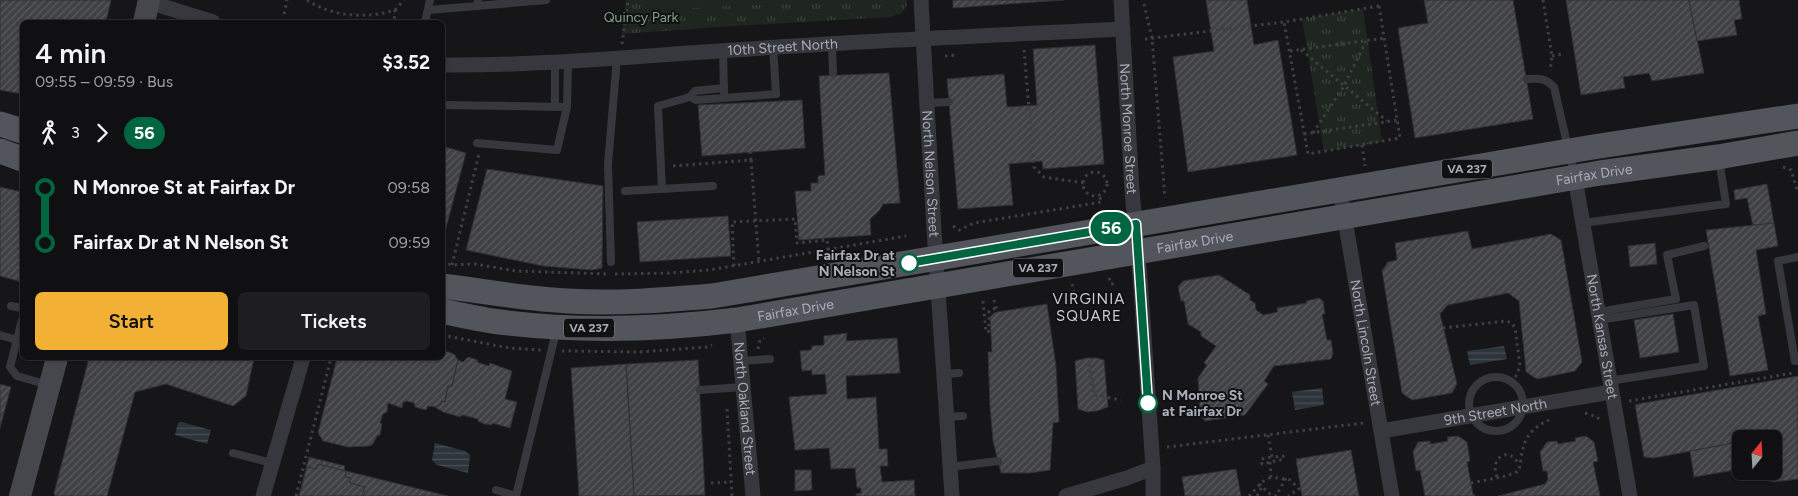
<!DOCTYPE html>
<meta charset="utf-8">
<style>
body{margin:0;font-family:Figtree,sans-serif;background:#1e1e20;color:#f1f3f6;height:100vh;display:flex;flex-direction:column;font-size:19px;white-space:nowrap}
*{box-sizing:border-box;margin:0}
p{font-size:16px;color:#9c9d9f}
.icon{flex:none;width:28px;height:28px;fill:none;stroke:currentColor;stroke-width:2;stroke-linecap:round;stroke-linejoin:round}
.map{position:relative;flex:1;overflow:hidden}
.drawer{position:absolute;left:20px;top:20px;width:425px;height:340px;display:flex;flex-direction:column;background:#101012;border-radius:8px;box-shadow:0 1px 4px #0004,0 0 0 1px #303032}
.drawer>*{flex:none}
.badge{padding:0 10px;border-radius:16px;font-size:18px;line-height:32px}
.needle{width:32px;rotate:18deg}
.buttons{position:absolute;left:1732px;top:430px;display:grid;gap:10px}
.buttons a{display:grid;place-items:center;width:50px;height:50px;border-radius:8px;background:#101012;box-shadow:0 1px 4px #0004,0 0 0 1px #303032;font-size:25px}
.map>.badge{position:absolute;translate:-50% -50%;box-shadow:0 0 0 2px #fff}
.legs{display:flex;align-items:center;gap:8px;height:55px;padding:0 15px;font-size:16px}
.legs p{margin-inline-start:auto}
.head{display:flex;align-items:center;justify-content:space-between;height:85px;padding:0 15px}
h1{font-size:28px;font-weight:600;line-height:38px}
.primary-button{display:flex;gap:10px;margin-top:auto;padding:10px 15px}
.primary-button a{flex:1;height:58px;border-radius:8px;background:#f2b134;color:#111;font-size:20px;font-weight:600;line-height:58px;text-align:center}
.primary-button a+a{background:#1e1e20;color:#f1f3f6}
ul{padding:0 15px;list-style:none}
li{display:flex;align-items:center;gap:18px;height:55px;font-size:19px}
li i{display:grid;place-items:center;width:8px;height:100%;margin:0 6px;background:currentColor}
li i::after{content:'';width:12px;height:12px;margin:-6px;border:4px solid;border-radius:50%;background:#101012}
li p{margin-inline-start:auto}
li:first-child i{background:linear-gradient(#0000 50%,currentColor 0)}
li:last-child i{background:linear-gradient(currentColor 50%,#0000 0)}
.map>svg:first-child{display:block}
.grass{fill:url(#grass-tufts)}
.pitch{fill:#1e261f}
.water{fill:url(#water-rules)}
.building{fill:url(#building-hatch);stroke:#303034}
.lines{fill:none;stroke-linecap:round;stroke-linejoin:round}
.path{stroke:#3d3f44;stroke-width:3;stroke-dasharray:2.5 4;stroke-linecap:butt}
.lane{stroke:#37383d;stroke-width:8}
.street{stroke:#37383d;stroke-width:15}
.secondary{stroke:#45474d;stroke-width:22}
.primary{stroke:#53555c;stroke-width:25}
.line-1-casing{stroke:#fff;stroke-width:11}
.line-1{stroke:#006641;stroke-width:8}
.stop-1-dot{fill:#fff;stroke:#006641;stroke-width:2.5}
.labels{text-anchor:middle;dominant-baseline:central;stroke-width:4;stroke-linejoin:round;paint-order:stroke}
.shield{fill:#111113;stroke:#7b7e86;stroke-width:1}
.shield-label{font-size:12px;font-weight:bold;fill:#a8adb8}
.park-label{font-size:14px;fill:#7fa381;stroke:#111113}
.street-label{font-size:14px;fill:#a8adb8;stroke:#111113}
.stop-label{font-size:14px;font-weight:bold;fill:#a8adb8;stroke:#111113;text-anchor:end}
.neighbourhood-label{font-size:15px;letter-spacing:1px;fill:#c9ccd4;stroke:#111113}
</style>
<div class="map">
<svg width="1798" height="496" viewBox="0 0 1798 496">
<defs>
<pattern id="grass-tufts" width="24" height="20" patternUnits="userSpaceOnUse" patternTransform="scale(1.25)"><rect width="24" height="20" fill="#1e261f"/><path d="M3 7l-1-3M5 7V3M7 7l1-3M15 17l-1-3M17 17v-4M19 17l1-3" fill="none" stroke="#3c433d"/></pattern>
<pattern id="water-rules" width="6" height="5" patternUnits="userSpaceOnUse" patternTransform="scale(1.25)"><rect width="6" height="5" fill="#2c353c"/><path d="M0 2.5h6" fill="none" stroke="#485056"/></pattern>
<pattern id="building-hatch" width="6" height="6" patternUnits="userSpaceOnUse" patternTransform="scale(1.25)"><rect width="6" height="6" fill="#404145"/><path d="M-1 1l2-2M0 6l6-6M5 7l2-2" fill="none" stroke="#595a5e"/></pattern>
</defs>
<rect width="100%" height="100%" fill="#161618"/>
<g class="grass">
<path d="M 626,0 L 907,0 L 907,5 L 902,13 L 890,17 L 719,27 L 622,34 Z"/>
<path d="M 1363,9 L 1382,142 L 1324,151 L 1302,19 Z"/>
</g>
<path class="pitch" d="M 648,0 L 854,0 L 651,10 Z"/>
<g class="water">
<path d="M 1504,346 L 1507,359 L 1470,365 L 1467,351 Z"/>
<path d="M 1322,388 L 1324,405 L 1295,410 L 1292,392 Z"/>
<path d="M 181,422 L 211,430 L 207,444 L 175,435 L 178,423 Z"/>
<path d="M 435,443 L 465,451 L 470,455 L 468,473 L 437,465 L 432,460 Z"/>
</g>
<g class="building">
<path d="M 0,0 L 111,0 L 106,22 L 22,22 L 22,94 L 0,90 Z"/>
<path d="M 953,0 L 1064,0 L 953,8 Z"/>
<path d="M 1206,0 L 1247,0 L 1254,45 L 1278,40 L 1297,155 L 1188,172 L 1173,57 L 1214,51 Z"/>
<path d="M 1424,0 L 1513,0 L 1533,119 L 1415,138 L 1398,28 L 1428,23 Z"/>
<path d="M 1566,0 L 1689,0 L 1704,73 L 1652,81 L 1649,73 L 1623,77 L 1625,88 L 1581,95 Z"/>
<path d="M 1689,0 L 1739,0 L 1742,19 L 1734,20 L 1737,35 L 1697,41 Z"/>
<path d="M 1095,45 L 1104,164 L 1043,169 L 1042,161 L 1009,164 L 1013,205 L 958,209 L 947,79 L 1004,74 L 1007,107 L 1037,105 L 1033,49 Z"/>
<path d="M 889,73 L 900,203 L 883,204 L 879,211 L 870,219 L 871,235 L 799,240 L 795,191 L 811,191 L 811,183 L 818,183 L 818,176 L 825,175 L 819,76 Z"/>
<path d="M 802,100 L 805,148 L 702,156 L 698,105 Z"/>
<path d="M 442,146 L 466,153 L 442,243 Z"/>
<path d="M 487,169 L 603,186 L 602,268 L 592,270 L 543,266 L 466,250 Z"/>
<path d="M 1767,184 L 1774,223 L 1753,226 L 1747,198 L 1735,200 L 1734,190 Z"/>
<path d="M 0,187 L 22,192 L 22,282 L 0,276 Z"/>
<path d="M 728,216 L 731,256 L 640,262 L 637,222 Z"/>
<path d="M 1774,223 L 1778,246 L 1756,250 L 1766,314 L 1758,316 L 1768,370 L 1730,376 L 1706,230 Z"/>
<path d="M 1468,231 L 1472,249 L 1551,234 L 1561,240 L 1582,362 L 1575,371 L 1537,379 L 1526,372 L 1519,301 L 1508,293 L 1448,305 L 1440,314 L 1457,384 L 1452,393 L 1412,400 L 1402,393 L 1382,271 L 1388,262 L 1397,260 L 1395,243 Z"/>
<path d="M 1655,243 L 1657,264 L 1630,267 L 1628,246 Z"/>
<path d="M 1219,275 L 1250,295 L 1250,300 L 1255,303 L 1256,310 L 1263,315 L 1278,312 L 1277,308 L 1307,303 L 1306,301 L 1319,298 L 1323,301 L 1325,314 L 1322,314 L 1327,340 L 1331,340 L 1333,353 L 1331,359 L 1274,366 L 1264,381 L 1268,384 L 1245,415 L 1205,421 L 1200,415 L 1198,378 L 1207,365 L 1204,363 L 1216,346 L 1201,336 L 1201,332 L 1188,324 L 1184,301 L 1181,301 L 1178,287 L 1183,281 Z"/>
<path d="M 1047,304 L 1056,366 L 1059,422 L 1053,423 L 1050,470 L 1030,473 L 1001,473 L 993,441 L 990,407 L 988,352 L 992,352 L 990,317 L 994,313 L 997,312 Z"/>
<path d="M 1673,314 L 1679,352 L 1640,358 L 1634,320 Z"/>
<path d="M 847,333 L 846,341 L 897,338 L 900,373 L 846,376 L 847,399 L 876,397 L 879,449 L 887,449 L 888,466 L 880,466 L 882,482 L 914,480 L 915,496 L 856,496 L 856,494 L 861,493 L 861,488 L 857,488 L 855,468 L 831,469 L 829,448 L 795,450 L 789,397 L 827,394 L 825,374 L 812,375 L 812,370 L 802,371 L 800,351 L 811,350 L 812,346 L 824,345 L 824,336 Z"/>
<path d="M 443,350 L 454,354 L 458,360 L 452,386 L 448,386 L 445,402 L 442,401 L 441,404 L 435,407 L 428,406 L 426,410 L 415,407 L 414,403 L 406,401 L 403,403 L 402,408 L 388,403 L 387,412 L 383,414 L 380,423 L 382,424 L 380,435 L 377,436 L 373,444 L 369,446 L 348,447 L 323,441 L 318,433 L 337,358 L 442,358 Z"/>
<path d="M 468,357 L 478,360 L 477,362 L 489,366 L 490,363 L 512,371 L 505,399 L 517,402 L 510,428 L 492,423 L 492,425 L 484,424 L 478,421 L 478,419 L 462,415 L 460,417 L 443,412 L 435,407 L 441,404 L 442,401 L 445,402 L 448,386 L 452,386 L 458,360 L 463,362 Z"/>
<path d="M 89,358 L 254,358 L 246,396 L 233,406 L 166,384 L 135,392 L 107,496 L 55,496 L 54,493 Z"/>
<path d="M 1086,358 L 1097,358 L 1104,360 L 1108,407 L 1097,411 L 1087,412 L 1078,409 L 1075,361 Z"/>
<path d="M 698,360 L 705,495 L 634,496 L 626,364 Z"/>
<path d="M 626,364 L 634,496 L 579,496 L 571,368 Z"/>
<path d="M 1798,376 L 1798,479 L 1774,482 L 1760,479 L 1748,471 L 1774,471 L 1774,439 L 1741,439 L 1741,453 L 1739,442 L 1654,458 L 1644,457 L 1635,405 L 1643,403 Z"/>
<path d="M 0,384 L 11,387 L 0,428 Z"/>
<path d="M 1458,436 L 1467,442 L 1470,461 L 1467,462 L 1473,494 L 1476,496 L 1425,496 L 1420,470 L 1416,471 L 1413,452 L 1418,442 L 1430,441 L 1430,444 L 1448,441 L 1447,437 Z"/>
<path d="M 1586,436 L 1594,442 L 1598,461 L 1593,462 L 1600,496 L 1498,496 L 1545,484 L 1548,479 L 1547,471 L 1543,471 L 1540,452 L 1547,442 L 1557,441 L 1558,444 L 1576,441 L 1575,438 Z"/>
<path d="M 1739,442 L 1741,469 L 1694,477 L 1690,451 Z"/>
<path d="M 1351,450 L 1359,496 L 1302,496 L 1296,459 Z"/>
<path d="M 309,457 L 345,466 L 344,471 L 346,471 L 448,496 L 299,496 Z"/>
<path d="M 318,464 L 346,471 L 345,477 L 351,478 L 350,483 L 365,487 L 362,496 L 299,496 L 307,467 L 316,469 Z"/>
<path d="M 1236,469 L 1241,496 L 1185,496 L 1182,477 Z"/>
<path d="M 795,470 L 811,470 L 812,490 L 795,491 Z"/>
</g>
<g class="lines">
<g class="path">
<path d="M 307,0 C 333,17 366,19 395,10 L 394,22"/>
<path d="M 1543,0 L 1552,56 L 1550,71"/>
<path d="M 1144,4 L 1152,38 L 1165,198"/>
<path d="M 1379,6 L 1400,138 L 1308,154 L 1284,22 Z"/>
<path d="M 395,10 L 404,0"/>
<path d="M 284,14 L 287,0"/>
<path d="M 1145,39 L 1284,22"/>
<path d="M 622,44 L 628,0"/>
<path d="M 1024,50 L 1034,167 L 1044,177 L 1084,183"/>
<path d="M 1301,50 L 1387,121"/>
<path d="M 1290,51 L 1385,38"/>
<path d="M 945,56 L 957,55"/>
<path d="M 1552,56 L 1562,54"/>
<path d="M 1313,133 L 1344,86 L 1366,41"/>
<path d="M 1304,134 L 1398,120"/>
<path d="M 1362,145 L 1365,166"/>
<path d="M 751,160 L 759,262"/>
<path d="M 673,166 L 751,160 L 750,152"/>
<path d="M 1783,167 L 1791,170 L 1798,193"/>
<circle cx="1095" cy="184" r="12"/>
<path d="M 953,226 L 959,230 L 974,223 L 1102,202 L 1099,196"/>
<path d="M 442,262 L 452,265 L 475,264 L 516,271 L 608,274"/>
<path d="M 452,265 L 479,154"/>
<path d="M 734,266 L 732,222 L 795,219 L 797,243 L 827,240 L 828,250"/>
<path d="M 615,274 L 669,273 L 709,270 L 906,236"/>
<path d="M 1109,278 L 1111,284 L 1115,283"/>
<path d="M 1072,284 L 1074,293"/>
<path d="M 994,300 L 997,312"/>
<path d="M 983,301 L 986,332 L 989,331 L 989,311 L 996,308"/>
<path d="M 1443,328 L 1506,321 L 1512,323 L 1515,328 L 1520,366 L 1513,383"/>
<path d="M 442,335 L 509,348 L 541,350"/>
<path d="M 758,349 L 760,340 L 764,338"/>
<path d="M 562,351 L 639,352 L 707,347 L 712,345"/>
<path d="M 1089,364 L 1094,395 L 1121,400"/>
<path d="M 1629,401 L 1793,373"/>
<path d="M 727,409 L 732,496"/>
<path d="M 1585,413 L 1597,417 L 1600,420"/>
<path d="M 1268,435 L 1272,457 L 1283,456 L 1284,459 L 1262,464 L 1261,459 L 1272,457"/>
<path d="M 1167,447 L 1364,423"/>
<path d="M 1270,462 L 1271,477 L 1290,480 L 1299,489 L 1288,496"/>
<path d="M 1497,477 C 1489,457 1510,445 1519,465"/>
<path d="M 711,483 L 731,482"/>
<path d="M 1471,483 L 1506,476 L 1519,471 C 1523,446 1523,432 1549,420"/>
<path d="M 1259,484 L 1270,494 L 1276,496 L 1286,478"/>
<path d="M 296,496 L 331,358"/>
<path d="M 1249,496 L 1262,482 L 1271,477"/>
<path d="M 1257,496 L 1262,487"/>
</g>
<g class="lane">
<path d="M 477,6 L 546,0"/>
<path d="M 428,10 L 477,6 L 478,0"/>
<path d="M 425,22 L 430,0"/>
<path d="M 832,43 L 833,73"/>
<path d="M 723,50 L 724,93"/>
<path d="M 555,62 L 555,107"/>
<path d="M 1527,79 C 1539,78 1545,78 1554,87 L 1574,174"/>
<path d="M 690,97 L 696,100 L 776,94 L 773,47"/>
<path d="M 927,103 L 949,102"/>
<path d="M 442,105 L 567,107 L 557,150 L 477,143"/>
<path d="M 567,107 L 568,61"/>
<path d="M 662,189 L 658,106 L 690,97 L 695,91 L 724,88"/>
<path d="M 625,191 L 713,186"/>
<path d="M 1583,223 L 1726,204 L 1719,159"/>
<path d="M 1798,257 L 1778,261 L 1795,361 L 1798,361"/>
<path d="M 611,262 L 608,164 L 617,58"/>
<path d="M 11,306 L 22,308"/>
<path d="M 1598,312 L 1676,299 L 1667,255 L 1704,246"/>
<path d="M 22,320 L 10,367 L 17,376 L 48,385"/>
<path d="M 1599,320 L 1694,305 L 1704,366 L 1609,381"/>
<path d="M 0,335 L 17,340"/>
<path d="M 740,361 L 770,359"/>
<path d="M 944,374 L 959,373"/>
<circle cx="1496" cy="404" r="27"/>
<path d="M 700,390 L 743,387"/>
<path d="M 947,417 L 963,416"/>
<path d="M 233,453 L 272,463"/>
<path d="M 950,467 L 998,461"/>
<path d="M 496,490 L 516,496"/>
<path d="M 516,496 L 556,332"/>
</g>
<g class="street">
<path id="s1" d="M 921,0 L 934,230 L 952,496"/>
<path id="s2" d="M 1121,0 L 1132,191 L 1140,276 L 1153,468 L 1153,496"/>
<path d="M 149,2 L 213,22"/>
<path id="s3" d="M 442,65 C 545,66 647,55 749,49 C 873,40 998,35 1123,29"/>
<path id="s4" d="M 1575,178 L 1630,496"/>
<path id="s5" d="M 1340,190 L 1392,496"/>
<path id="s6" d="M 737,320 L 753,496"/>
<path id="s7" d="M 1381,431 L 1611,392"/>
<path d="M 263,496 L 303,358"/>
<path d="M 1066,496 L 1127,478 L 1153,468"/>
</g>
<g class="secondary">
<path d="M 144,22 L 149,0"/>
<path d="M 20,496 L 57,358"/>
</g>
<g class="primary">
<path d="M 0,124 L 22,131"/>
<path d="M 0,151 L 22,159"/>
<path d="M 442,286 C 484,291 525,299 568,301 C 616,304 664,300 712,296 L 1593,147 L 1798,116"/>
<path id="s8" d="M 442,311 C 459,315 475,318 492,321 C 573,332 656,330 737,320 L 1600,173 L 1718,157 L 1798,143"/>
</g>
</g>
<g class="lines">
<g class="line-1-casing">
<path id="line-1" d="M 909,263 L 1136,224 L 1148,403"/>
</g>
<use href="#line-1" class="line-1"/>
</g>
<g class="stop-1-dot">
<circle cx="909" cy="263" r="9"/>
<circle cx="1148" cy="403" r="9"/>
</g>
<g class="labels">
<g class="shield">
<rect x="1442" y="159.5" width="50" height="19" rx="4"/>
<rect x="1013" y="258.5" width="50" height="19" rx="4"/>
<rect x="564" y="318.5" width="50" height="19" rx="4"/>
</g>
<g class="shield-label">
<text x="1467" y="169">VA 237</text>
<text x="1038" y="268">VA 237</text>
<text x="589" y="328">VA 237</text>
</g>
<g class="park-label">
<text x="641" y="17">Quincy Park</text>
</g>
<g class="street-label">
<text stroke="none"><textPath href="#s3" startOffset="341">10th Street North</textPath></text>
<text stroke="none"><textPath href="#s2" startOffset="129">North Monroe Street</textPath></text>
<text stroke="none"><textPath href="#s1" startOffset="174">North Nelson Street</textPath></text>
<text stroke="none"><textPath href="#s8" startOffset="1166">Fairfax Drive</textPath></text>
<text stroke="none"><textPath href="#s8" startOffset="761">Fairfax Drive</textPath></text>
<text stroke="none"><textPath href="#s8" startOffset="356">Fairfax Drive</textPath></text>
<text stroke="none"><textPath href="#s4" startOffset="161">North Kansas Street</textPath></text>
<text stroke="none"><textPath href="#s5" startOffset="155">North Lincoln Street</textPath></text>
<text stroke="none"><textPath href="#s6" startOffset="89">North Oakland Street</textPath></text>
<text stroke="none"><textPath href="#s7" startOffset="116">9th Street North</textPath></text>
</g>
<g class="stop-label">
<text x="895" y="255">Fairfax Dr at<tspan x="895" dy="16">N Nelson St</tspan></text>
<text x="1162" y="395" text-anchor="start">N Monroe St<tspan x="1162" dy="16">at Fairfax Dr</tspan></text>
</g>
<g class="neighbourhood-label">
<text x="1089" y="299">VIRGINIA<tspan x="1089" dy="17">SQUARE</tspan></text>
</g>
</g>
</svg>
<div class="buttons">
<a><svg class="needle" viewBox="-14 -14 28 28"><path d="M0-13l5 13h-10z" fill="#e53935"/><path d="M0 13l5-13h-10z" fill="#9c9d9f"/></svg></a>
</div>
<b class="badge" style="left:1111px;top:228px;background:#006641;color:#fff">56</b>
<section class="drawer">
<div class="head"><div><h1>4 min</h1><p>09:55 – 09:59 · Bus</p></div><b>$3.52</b></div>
<div class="legs"><svg class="icon" aria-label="walk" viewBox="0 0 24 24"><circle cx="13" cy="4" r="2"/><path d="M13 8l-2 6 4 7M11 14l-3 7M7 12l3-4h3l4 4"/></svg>3<svg class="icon" aria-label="forward" viewBox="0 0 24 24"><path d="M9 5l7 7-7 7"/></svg><b class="badge" style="background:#006641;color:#fff">56</b></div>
<ul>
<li><i style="color:#006641"></i><b>N Monroe St at Fairfax Dr</b><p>09:58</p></li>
<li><i style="color:#006641"></i><b>Fairfax Dr at N Nelson St</b><p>09:59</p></li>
</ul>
<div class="primary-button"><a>Start</a><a>Tickets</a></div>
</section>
</div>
